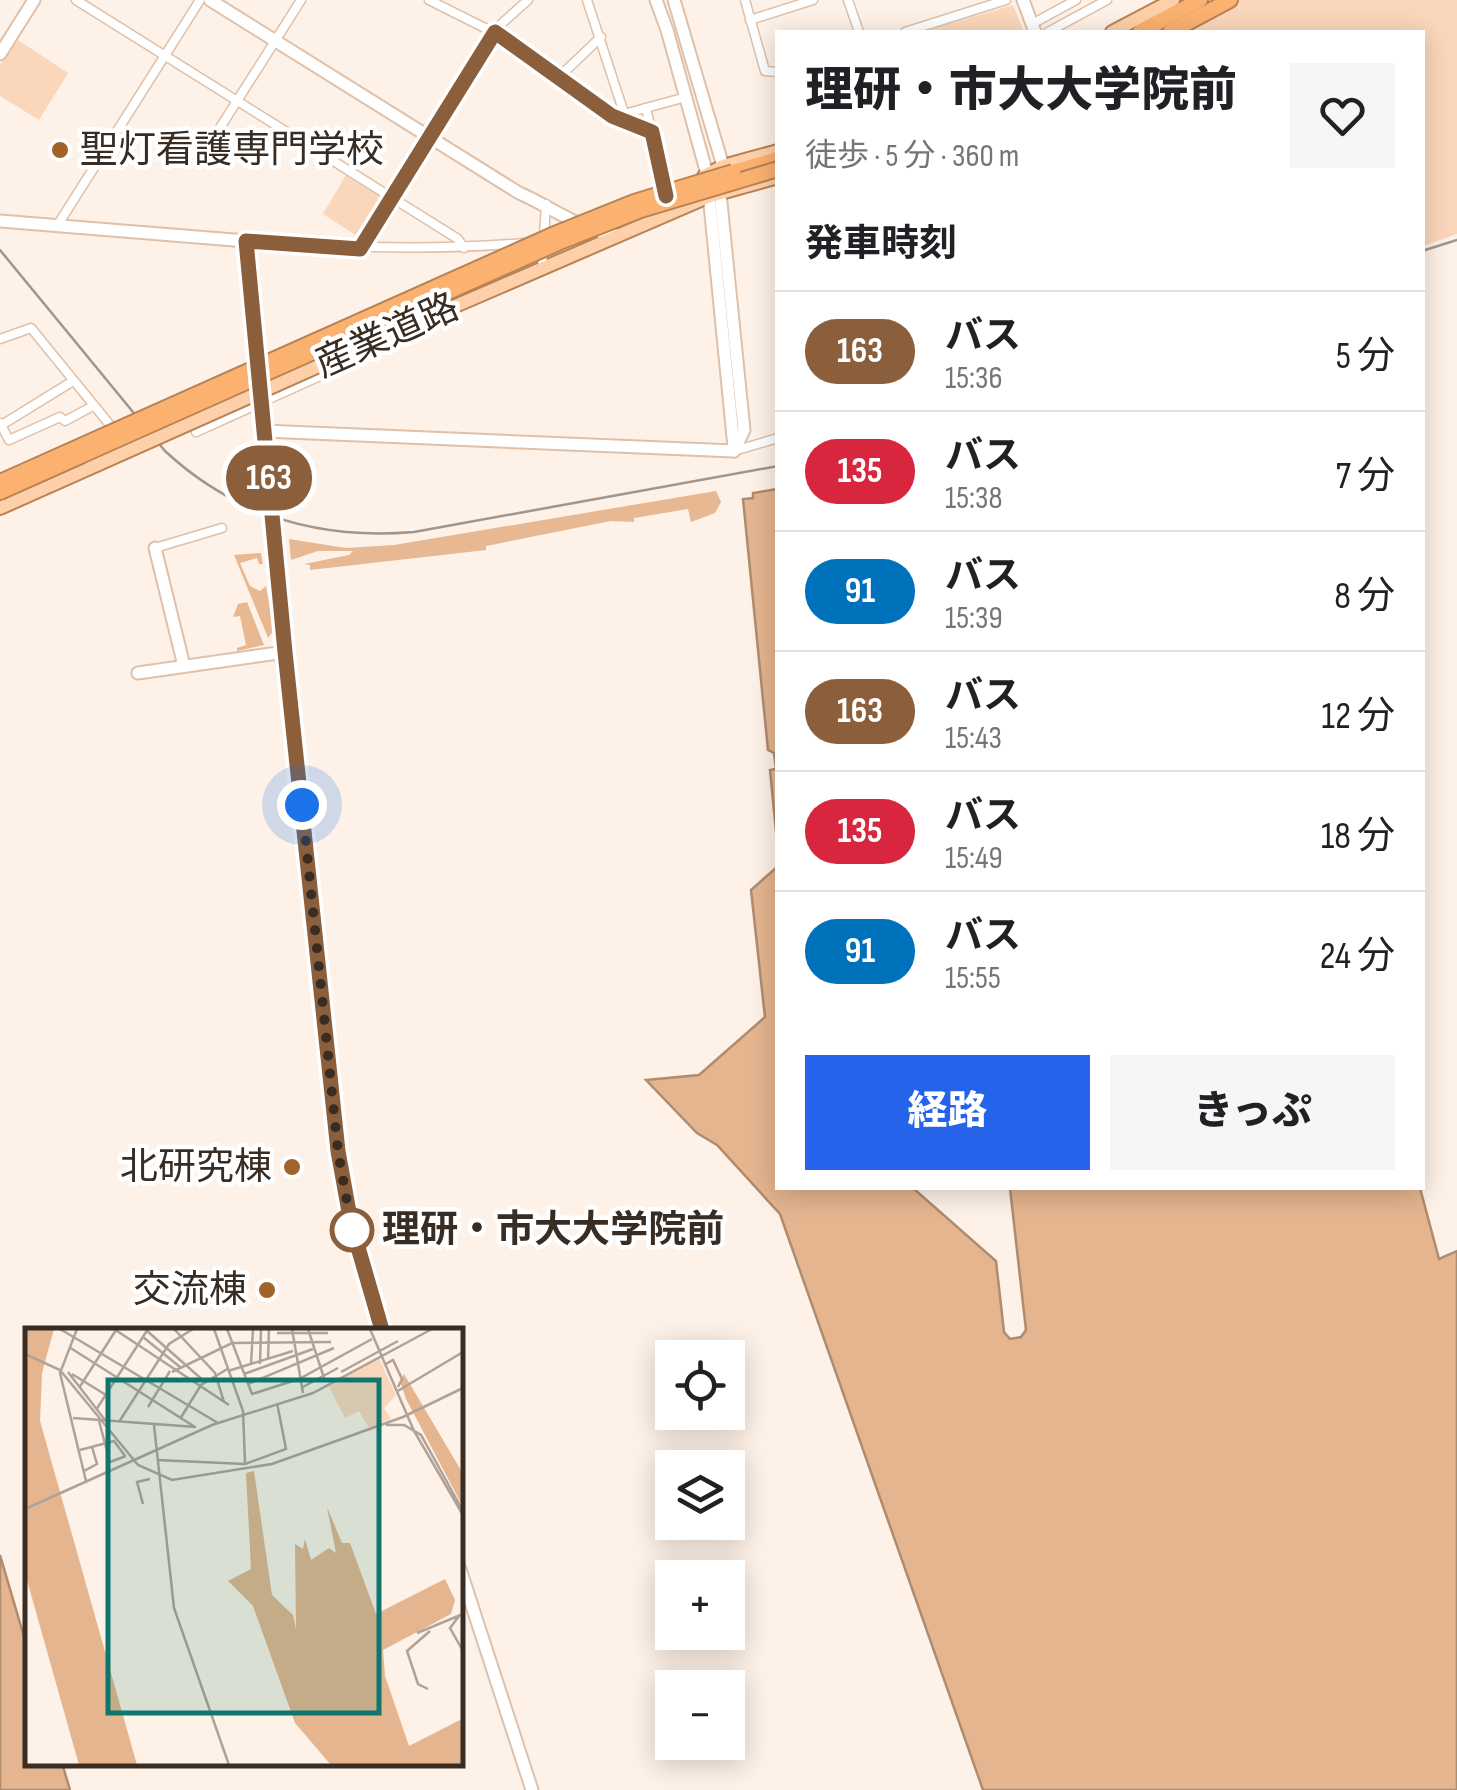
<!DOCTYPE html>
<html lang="ja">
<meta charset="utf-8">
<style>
body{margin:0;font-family:"Sofia Sans Condensed","Noto Sans JP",sans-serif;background:#f6f6f6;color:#202124;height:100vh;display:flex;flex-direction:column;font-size:38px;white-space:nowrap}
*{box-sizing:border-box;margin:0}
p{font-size:32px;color:#757577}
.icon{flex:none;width:55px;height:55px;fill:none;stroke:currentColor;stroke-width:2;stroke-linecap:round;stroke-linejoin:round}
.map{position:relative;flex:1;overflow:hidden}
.side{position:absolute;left:775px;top:30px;width:650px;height:1160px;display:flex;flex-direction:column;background:#fff;border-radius:0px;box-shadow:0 5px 25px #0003}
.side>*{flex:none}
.badge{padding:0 20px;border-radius:32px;font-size:35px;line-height:65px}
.tools{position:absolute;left:655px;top:1340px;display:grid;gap:20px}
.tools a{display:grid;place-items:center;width:90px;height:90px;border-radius:0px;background:#fff;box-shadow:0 5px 25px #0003;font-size:50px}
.you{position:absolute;width:50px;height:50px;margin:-25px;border:8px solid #fff;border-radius:50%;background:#1a73e8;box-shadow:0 0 0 15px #1a73e833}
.map>.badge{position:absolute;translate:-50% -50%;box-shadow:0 0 0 5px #fff}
h2{padding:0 30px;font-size:38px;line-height:90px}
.round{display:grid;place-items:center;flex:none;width:105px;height:105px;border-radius:0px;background:#f6f6f6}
.summary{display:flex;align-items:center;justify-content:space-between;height:170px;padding:0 30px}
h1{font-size:48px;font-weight:800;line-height:75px}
.button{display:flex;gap:20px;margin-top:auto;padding:20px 30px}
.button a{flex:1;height:115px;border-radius:0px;background:#2563eb;color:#fff;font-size:40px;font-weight:800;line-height:115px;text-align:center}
.button a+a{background:#f6f6f6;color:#202124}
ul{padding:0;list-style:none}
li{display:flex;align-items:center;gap:30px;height:120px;padding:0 30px;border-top:2px solid #e0e0e0}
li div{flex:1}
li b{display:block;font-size:38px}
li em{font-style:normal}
li .badge{min-width:110px;font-weight:700;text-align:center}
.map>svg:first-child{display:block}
.green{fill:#fad7bb}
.forest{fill:#e7b891}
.water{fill:#e4b58f;stroke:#b08c6f;stroke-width:2.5}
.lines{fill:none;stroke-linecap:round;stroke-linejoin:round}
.street-casing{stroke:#dfc0a8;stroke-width:11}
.secondary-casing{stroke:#dfc0a8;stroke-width:15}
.primary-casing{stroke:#b78255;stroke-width:16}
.highway-casing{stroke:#b78255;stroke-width:18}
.street{stroke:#fff;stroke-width:8}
.secondary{stroke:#fff;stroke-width:11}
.primary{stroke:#fdd0a9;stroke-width:12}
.highway{stroke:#fbb170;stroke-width:14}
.rail{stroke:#a2968c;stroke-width:2.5}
.primary-bridge-casing{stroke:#b78255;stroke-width:16;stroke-linecap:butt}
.highway-bridge-casing{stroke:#b78255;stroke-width:18;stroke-linecap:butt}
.primary-bridge{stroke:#fdd0a9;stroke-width:12}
.highway-bridge{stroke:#fbb170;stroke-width:14}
.line-casing{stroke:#fff;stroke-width:22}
.line{stroke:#8b5e3c;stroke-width:15}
.walk{stroke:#382c23;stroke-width:10;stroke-dasharray:0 18}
.poi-dot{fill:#a16329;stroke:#fff;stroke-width:4}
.stop-dot{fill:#fff;stroke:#8b5e3c;stroke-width:5}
.labels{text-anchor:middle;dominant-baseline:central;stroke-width:9;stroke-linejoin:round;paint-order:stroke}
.poi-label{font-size:38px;fill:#382c23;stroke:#fff;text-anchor:end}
.street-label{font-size:38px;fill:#382c23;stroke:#fff}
.stop-label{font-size:38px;font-weight:bold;fill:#382c23;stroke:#fff;text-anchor:start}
.inset-road{fill:none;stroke:#afa299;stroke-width:2.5}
.view{fill:#0f766e;fill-opacity:0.15;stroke:#0f766e;stroke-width:5}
.inset-edge{fill:none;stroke:#382c23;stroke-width:5}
</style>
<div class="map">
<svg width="1457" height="1790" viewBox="0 0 1457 1790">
<rect width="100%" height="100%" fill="#fef1e7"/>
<g class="green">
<path d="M 1225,0 L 1457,0 L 1457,234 L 1423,246 L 1422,32 L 1183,32 Z"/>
<path d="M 1013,5 L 1024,32 L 922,32 Z"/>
<path d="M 18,40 L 68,73 L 39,120 L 0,96 L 0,65 Z"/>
<path d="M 346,175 L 387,201 L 363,240 L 323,214 Z"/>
</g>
<g class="forest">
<path d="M 716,491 L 721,502 L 715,513 L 691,522 L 688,509 L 634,518 L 634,522 L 611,521 L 486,546 L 486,550 L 310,570 L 310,565 L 304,564 L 349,555 L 353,551 L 318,551 L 291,560 L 289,539 L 346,548 L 394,545 Z"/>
<path d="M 261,553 L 263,564 L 259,564 L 257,558 L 240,563 L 250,586 L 260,591 L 266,586 L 274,630 L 268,638 L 234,555 Z"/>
<path d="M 247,602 L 264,645 L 237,651 L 237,648 L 246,645 L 240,616 L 233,617 L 238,604 Z"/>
</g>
<g class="water">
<path d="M 777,489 L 778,489 L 777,842 L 770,770 L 776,769 L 774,753 L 768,750 L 743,499 L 753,498 L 753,493 Z"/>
<path d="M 777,867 L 778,1188 L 913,1188 L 996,1261 L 1004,1332 L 1010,1339 L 1021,1337 L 1026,1330 L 1010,1188 L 1420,1188 L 1439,1259 L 1457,1251 L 1457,1790 L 983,1790 L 780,1214 L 717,1145 L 697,1133 L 646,1080 L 699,1075 L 765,1017 L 751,890 Z"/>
<path d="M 0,1555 L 27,1647 L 28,1762 L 62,1763 L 70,1790 L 0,1790 Z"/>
</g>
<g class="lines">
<g class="street-casing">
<g id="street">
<path d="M 76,0 L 458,239 L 464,248"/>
<path d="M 429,0 L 495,33 L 611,116 L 652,132"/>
<path d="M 587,0 L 624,113"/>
<path d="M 745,0 L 765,71 L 778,72"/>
<path d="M 848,0 L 859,32"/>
<path d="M 750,20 L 813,0"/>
<path d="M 1032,24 L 1076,0"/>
<path d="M 905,32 L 1006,0"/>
<path d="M 1048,32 L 1107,0"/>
<path d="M 559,77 L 601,37"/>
<path d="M 646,108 L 665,191"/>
<path d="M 624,114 L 686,97"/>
<path d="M 211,142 L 301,0"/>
<path d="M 57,226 L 200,0"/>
<path d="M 246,241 C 340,248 431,251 524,243"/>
<path d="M 360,249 L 499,26 L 528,0"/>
<path d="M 542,268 L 546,204"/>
<path d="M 0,339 L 31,328 L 110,425"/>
<path d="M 0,423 L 9,440 L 60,417 L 65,421 L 93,406"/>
<path d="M 0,426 L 73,381"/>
<path d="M 196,432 L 373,352 L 388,338"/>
<path d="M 734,451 L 778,438"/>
<path d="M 155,548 L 222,528"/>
</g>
</g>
<g class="secondary-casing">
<g id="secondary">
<path d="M 210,0 L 519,193 C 548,205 587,234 617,235"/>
<path d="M 656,0 L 667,30 L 707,174 L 734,447"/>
<path d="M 674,0 L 723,166 L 720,193 L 744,430 L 734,451"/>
<path d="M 1023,0 L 1035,32"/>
<path d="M 0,54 L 34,0"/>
<path d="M 0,221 L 246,241 L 285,652 L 339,1151 L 351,1223 L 382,1330"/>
<path d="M 264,431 L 734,451"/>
<path d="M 155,548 L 184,666"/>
<path d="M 138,673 L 285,652"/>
<path d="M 460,1569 L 532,1790"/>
</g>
</g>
<g class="primary-casing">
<g id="primary">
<path d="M 1112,32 L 1173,0"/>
<path d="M 704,176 L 723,166 L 778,151"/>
<path d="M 395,332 L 710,196 L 778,177"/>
<path d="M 0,508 L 90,468"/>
</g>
</g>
<g class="highway-casing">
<g id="highway">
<path d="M 1140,32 L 1200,0"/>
<path d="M 1170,32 L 1230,0"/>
<path d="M 733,172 L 778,159"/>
</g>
</g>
<use href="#street" class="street"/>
<use href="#secondary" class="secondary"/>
<use href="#primary" class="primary"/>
<use href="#highway" class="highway"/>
<g class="rail">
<path d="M 0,250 L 165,451 C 235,516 320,540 414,532 L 778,466"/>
<path d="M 1422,251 L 1457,240"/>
</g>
<g class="primary-bridge-casing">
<path id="primary-bridge" d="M 90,468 L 395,332"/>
</g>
<g class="highway-bridge-casing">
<g id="highway-bridge">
<path d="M 0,482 L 557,233 L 634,202 L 733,172"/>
<path d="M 0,492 L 560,242 L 641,210 L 778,169"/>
</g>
</g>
<use href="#primary-bridge" class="primary-bridge"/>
<use href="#highway-bridge" class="highway-bridge"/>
</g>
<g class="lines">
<g class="line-casing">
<path id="line" d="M 382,1330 L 351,1223 L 338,1151 L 285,652 L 246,241 L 360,249 L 495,32 L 612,116 L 652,132 L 666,196"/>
</g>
<use href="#line" class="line"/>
<path class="walk" d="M 302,805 L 338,1151 L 352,1230"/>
</g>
<g class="poi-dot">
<circle cx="60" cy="150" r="10"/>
<circle cx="292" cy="1167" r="10"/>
<circle cx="267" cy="1290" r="10"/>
</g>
<circle class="stop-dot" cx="352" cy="1230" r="20"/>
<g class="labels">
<g class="poi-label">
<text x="80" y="150" text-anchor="start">聖灯看護専門学校</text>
<text x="272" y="1167">北研究棟</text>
<text x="247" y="1290">交流棟</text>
</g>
<g class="street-label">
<text transform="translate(387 336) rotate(-24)">産業道路</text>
</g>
<g class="stop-label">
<text x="382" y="1230">理研・市大大学院前</text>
</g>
</g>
<g transform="translate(25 1328)">
<rect width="438" height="438" fill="#fef1e7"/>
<path d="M 354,30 L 371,67 L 359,80 L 366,91 L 344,100 L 334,83 L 320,90 L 303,57 Z" fill="#fad7bb"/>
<path d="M 2,1 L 29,1 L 17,45 L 15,93 L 112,437 L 54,437 L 0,245 ZM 379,46 L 437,144 L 437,177 L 381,71 L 375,53 ZM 229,143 L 247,267 L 268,287 L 271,301 L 270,216 L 278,221 L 280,211 L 286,232 L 304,220 L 311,225 L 302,179 L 317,215 L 325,215 L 351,286 L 420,251 L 430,272 L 426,286 L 358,322 L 360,348 L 384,418 L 437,391 L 437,437 L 306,437 L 270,395 L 228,278 L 203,253 L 226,241 L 221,145 Z" fill="#e4b58f"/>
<path class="inset-road" d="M 35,1 L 193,95M 52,1 L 35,45 L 61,153M 89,1 L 204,77M 149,1 L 190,45 L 199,74M 189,1 L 218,83 L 220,135M 202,1 L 227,66 L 274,51 L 347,11M 267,1 L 278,65M 283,1 L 300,53M 345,1 L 389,103 L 438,187M 121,2 L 180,54M 252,5 L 303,5M 118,9 L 155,39M 44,19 L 170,99M 0,26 L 35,42 L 113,137 L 147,152 L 247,136 L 378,89 L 438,60M 243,31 L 244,1M 226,36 L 228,1M 235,36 L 236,1M 359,37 L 368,32 L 377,51 L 373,59M 203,43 L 268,23M 43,44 L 80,92M 147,44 L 207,15 L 306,14M 316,44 L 373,13M 47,46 L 81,67M 219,46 L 288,21M 223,56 L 309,20M 54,60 L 91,2M 276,60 L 313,40M 371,64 L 438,24M 123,79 L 145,43M 71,82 L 123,1M 48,90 L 171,99M 155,91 L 176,57 L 204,40M 74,93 L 85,134 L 101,128M 94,94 L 144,16 L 168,1M 129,97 L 149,280 L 204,437M 361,97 L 379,97 L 396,107 L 438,183M 55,122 L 89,113 L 100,128M 132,132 L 220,136 L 261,121 L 252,75M 59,143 L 72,136 L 67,119M 118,176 L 112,154 L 125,151M 0,181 L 187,97 L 288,65 L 407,1M 434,288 L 425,300 L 438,323M 392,305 L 438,286M 403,361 L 393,356 L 382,323 L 405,303"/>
<path class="view" d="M 83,52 L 354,52 L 354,385 L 83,385 Z"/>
<rect width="438" height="438" class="inset-edge"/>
</g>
</svg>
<div class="tools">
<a><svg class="icon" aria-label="locate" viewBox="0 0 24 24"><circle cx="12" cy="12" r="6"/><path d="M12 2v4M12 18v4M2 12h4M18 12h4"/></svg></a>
<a><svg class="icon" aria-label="layers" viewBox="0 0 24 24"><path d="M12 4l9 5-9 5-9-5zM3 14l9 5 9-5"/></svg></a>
<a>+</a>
<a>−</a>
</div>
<div class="you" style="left:302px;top:805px"></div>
<b class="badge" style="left:269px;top:478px;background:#8b5e3c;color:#fff">163</b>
<section class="side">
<div class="summary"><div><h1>理研・市大大学院前</h1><p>徒歩 · 5 分 · 360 m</p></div><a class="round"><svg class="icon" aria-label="heart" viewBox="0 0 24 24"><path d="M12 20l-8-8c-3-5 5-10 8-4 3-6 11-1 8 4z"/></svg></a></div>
<h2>発車時刻</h2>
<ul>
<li><span class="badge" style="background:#8b5e3c;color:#fff">163</span><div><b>バス</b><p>15:36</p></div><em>5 分</em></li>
<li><span class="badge" style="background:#d7263d;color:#fff">135</span><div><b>バス</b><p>15:38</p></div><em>7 分</em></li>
<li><span class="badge" style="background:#0072bc;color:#fff">91</span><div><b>バス</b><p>15:39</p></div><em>8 分</em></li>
<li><span class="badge" style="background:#8b5e3c;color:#fff">163</span><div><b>バス</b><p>15:43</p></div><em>12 分</em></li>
<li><span class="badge" style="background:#d7263d;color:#fff">135</span><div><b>バス</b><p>15:49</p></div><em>18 分</em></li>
<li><span class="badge" style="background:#0072bc;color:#fff">91</span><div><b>バス</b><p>15:55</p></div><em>24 分</em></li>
</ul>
<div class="button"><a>経路</a><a>きっぷ</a></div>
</section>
</div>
